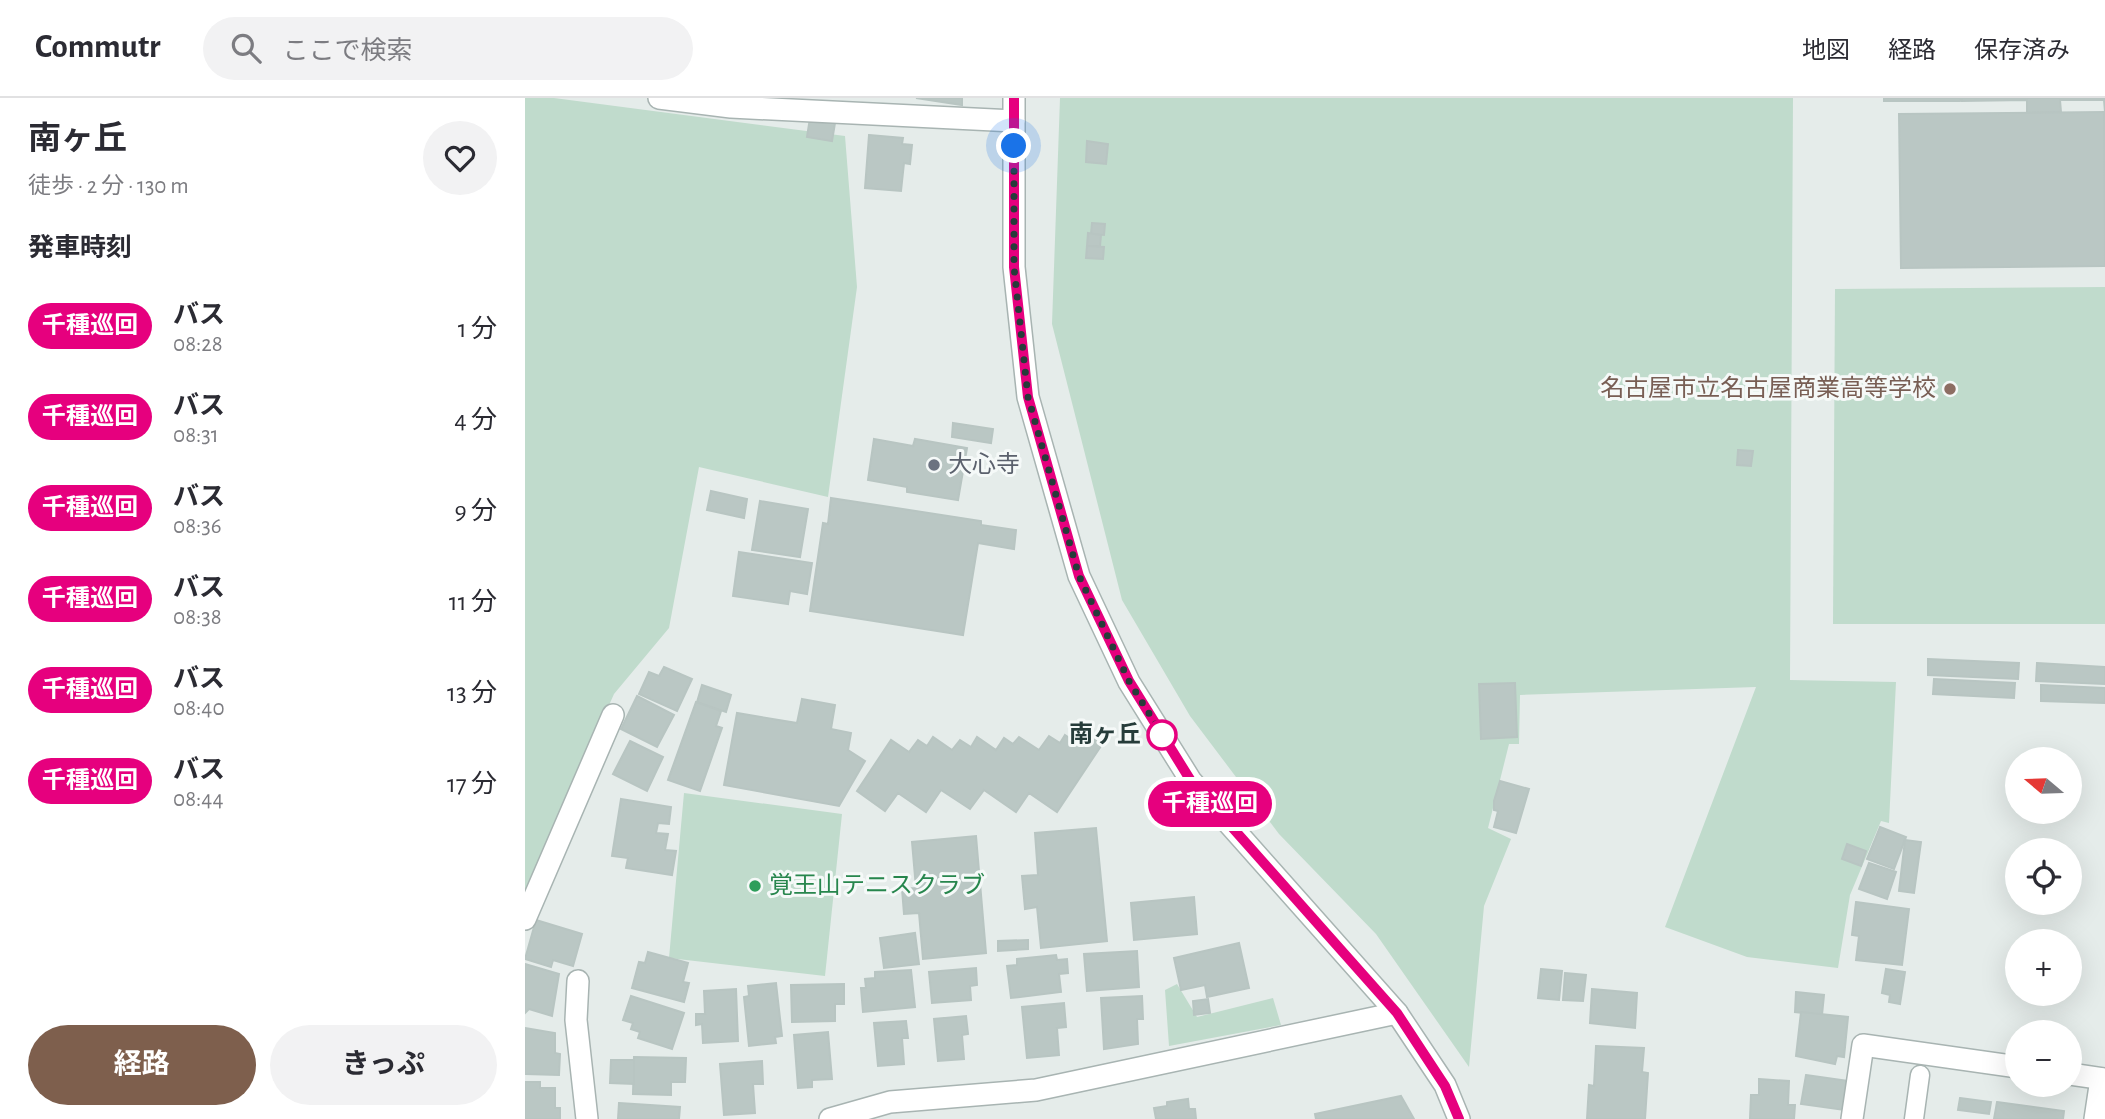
<!DOCTYPE html>
<html lang="ja">
<meta charset="utf-8">
<style>
body{margin:0;font-family:"Alegreya Sans","Noto Sans JP",sans-serif;background:#f2f2f3;color:#2b2b33;height:100vh;display:flex;flex-direction:column;font-size:26px;white-space:nowrap}
*{box-sizing:border-box;margin:0}
p{font-size:23px;color:#7c7c81}
.icon{flex:none;width:38px;height:38px;fill:none;stroke:currentColor;stroke-width:2;stroke-linecap:round;stroke-linejoin:round}
.map{position:relative;flex:1;overflow:hidden}
.side{display:flex;flex-direction:column;background:#fff;width:525px}
.side>*{flex:none}
.badge{padding:0 14px;border-radius:23px;font-size:24px;line-height:46px}
.needle{width:46px;rotate:289deg}
.buttons{position:absolute;left:1480px;top:649px;display:grid;gap:14px}
.buttons a{display:grid;place-items:center;width:77px;height:77px;border-radius:50%;background:#fff;box-shadow:0 7px 28px #0002;font-size:35px}
.you{position:absolute;width:35px;height:35px;margin:-18px;border:5px solid #fff;border-radius:50%;background:#1a73e8;box-shadow:0 0 0 10px #1a73e833}
.map>.badge{position:absolute;translate:-50% -50%;box-shadow:0 0 0 4px #fff}
h2{padding:0 28px;font-size:26px;line-height:63px}
.round{display:grid;place-items:center;flex:none;width:74px;height:74px;border-radius:37px;background:#f2f2f3}
.headline{display:flex;align-items:center;justify-content:space-between;height:119px;padding:0 28px}
h1{font-size:33px;font-weight:700;line-height:52px}
.cta{display:flex;gap:14px;margin-top:auto;padding:14px 28px}
.cta a{flex:1;height:80px;border-radius:42px;background:#7e5f4d;color:#fff;font-size:28px;font-weight:700;line-height:80px;text-align:center}
.cta a+a{background:#f2f2f3;color:#2b2b33}
ul{padding:0;list-style:none}
li{display:flex;align-items:center;gap:21px;height:91px;padding:0 28px}
li div{flex:1}
li b{display:block;font-size:26px}
li em{font-style:normal}
li .badge{min-width:77px;font-weight:700;text-align:center}
header{display:flex;align-items:center;gap:42px;box-sizing:border-box;height:98px;padding:0 35px;background:#fff;border-bottom:2px solid #e1e1e2}
header strong{font-size:33px}
nav{display:flex;gap:38px;margin-inline-start:auto;font-size:24px}
.search{width:490px;height:63px;background:#f2f2f3;display:flex;align-items:center;gap:18px;box-sizing:border-box;padding:0 24px;border-radius:38px;color:#7c7c81;font-size:26px}
main{display:flex;flex:1;min-height:0}
.map>svg:first-child{display:block}
.green{fill:#c0dbcc}
.building{fill:#bac7c4;stroke:#b8c5c2;stroke-width:2}
.lines{fill:none;stroke-linecap:round;stroke-linejoin:round}
.service-casing{stroke:#a8b4b2;stroke-width:21}
.minor-casing{stroke:#a8b4b2;stroke-width:24}
.tertiary-casing{stroke:#a8b4b2;stroke-width:24}
.service{stroke:#fff;stroke-width:18}
.minor{stroke:#fff;stroke-width:21}
.tertiary{stroke:#fff;stroke-width:21}
.line-casing{stroke:#fff;stroke-width:16}
.line{stroke:#e6007e;stroke-width:10}
.walk{stroke:#263c3a;stroke-width:7;stroke-dasharray:0 12.6}
.education-dot{fill:#8d6e63;stroke:#f5f9f8;stroke-width:2.5}
.worship-dot{fill:#6b7280;stroke:#f5f9f8;stroke-width:2.5}
.stop-dot{fill:#fff;stroke:#e6007e;stroke-width:3.5}
.leisure-dot{fill:#2e9e5b;stroke:#f5f9f8;stroke-width:2.5}
.labels{text-anchor:middle;dominant-baseline:central;stroke-width:6;stroke-linejoin:round;paint-order:stroke}
.education-label{font-size:24px;fill:#785e54;stroke:#f5f9f8;text-anchor:end}
.worship-label{font-size:24px;fill:#5b616d;stroke:#f5f9f8;text-anchor:start}
.stop-label{font-size:24px;font-weight:bold;fill:#263c3a;stroke:#f5f9f8;text-anchor:end}
.leisure-label{font-size:24px;fill:#27864d;stroke:#f5f9f8;text-anchor:start}
</style>
<header>
<strong>Commutr</strong>
<div class="search"><svg class="icon" aria-label="search" viewBox="0 0 24 24"><circle cx="10" cy="10" r="6"/><path d="M15 15l6 6"/></svg>ここで検索</div>
<nav><a>地図</a><a>経路</a><a>保存済み</a></nav>
</header>
<main>
<section class="side">
<div class="headline"><div><h1>南ヶ丘</h1><p>徒歩 · 2 分 · 130 m</p></div><a class="round"><svg class="icon" aria-label="heart" viewBox="0 0 24 24"><path d="M12 20l-8-8c-3-5 5-10 8-4 3-6 11-1 8 4z"/></svg></a></div>
<h2>発車時刻</h2>
<ul>
<li><span class="badge" style="background:#e6007e;color:#fff">千種巡回</span><div><b>バス</b><p>08:28</p></div><em>1 分</em></li>
<li><span class="badge" style="background:#e6007e;color:#fff">千種巡回</span><div><b>バス</b><p>08:31</p></div><em>4 分</em></li>
<li><span class="badge" style="background:#e6007e;color:#fff">千種巡回</span><div><b>バス</b><p>08:36</p></div><em>9 分</em></li>
<li><span class="badge" style="background:#e6007e;color:#fff">千種巡回</span><div><b>バス</b><p>08:38</p></div><em>11 分</em></li>
<li><span class="badge" style="background:#e6007e;color:#fff">千種巡回</span><div><b>バス</b><p>08:40</p></div><em>13 分</em></li>
<li><span class="badge" style="background:#e6007e;color:#fff">千種巡回</span><div><b>バス</b><p>08:44</p></div><em>17 分</em></li>
</ul>
<div class="cta"><a>経路</a><a>きっぷ</a></div>
</section>
<div class="map">
<svg width="1580" height="1021" viewBox="0 0 1580 1021">
<rect width="100%" height="100%" fill="#e5ecea"/>
<g class="green">
<path d="M 0,0 L 29,0 L 320,38 L 332,189 L 303,399 L 174,369 L 144,530 L 89,596 L 0,795 Z"/>
<path d="M 535,0 L 1268,0 L 1265,582 L 1371,584 L 1364,725 L 1356,723 L 1325,797 L 1313,870 L 1222,859 L 1140,829 L 1231,589 L 995,597 L 994,646 L 984,646 L 963,730 L 986,741 L 959,808 L 944,969 L 851,836 L 754,736 L 665,618 L 597,502 L 527,226 Z"/>
<path d="M 1580,189 L 1580,526 L 1308,526 L 1310,191 Z"/>
<path d="M 159,695 L 317,716 L 300,878 L 144,860 Z"/>
<path d="M 652,886 L 672,919 L 748,900 L 756,927 L 644,948 L 640,892 Z"/>
</g>
<g class="building">
<path d="M 391,0 L 437,0 L 437,7 Z"/>
<path d="M 1359,0 L 1436,0 L 1435,3 L 1359,3 Z"/>
<path d="M 1437,0 L 1580,0 L 1580,14 L 1579,2 L 1535,2 L 1536,14 L 1502,15 L 1502,2 L 1437,3 Z"/>
<path d="M 1579,14 L 1580,168 L 1376,170 L 1374,16 Z"/>
<path d="M 285,20 L 310,25 L 307,43 L 282,39 Z"/>
<path d="M 344,37 L 378,40 L 377,46 L 387,47 L 385,66 L 379,65 L 376,93 L 340,90 Z"/>
<path d="M 562,43 L 583,46 L 581,66 L 561,64 Z"/>
<path d="M 567,125 L 580,126 L 579,137 L 566,136 Z"/>
<path d="M 563,135 L 576,137 L 575,148 L 562,148 Z"/>
<path d="M 562,148 L 579,149 L 578,161 L 561,160 Z"/>
<path d="M 428,325 L 468,331 L 466,345 L 427,339 Z"/>
<path d="M 349,341 L 388,348 L 390,341 L 442,350 L 433,402 L 382,394 L 382,389 L 343,382 Z"/>
<path d="M 1213,352 L 1228,353 L 1226,368 L 1212,367 Z"/>
<path d="M 186,393 L 222,401 L 219,420 L 182,412 Z"/>
<path d="M 306,400 L 456,423 L 456,427 L 491,432 L 489,451 L 453,445 L 438,537 L 285,513 L 298,425 L 303,426 Z"/>
<path d="M 235,403 L 283,411 L 275,459 L 227,452 Z"/>
<path d="M 214,454 L 287,465 L 282,496 L 265,493 L 263,506 L 208,498 Z"/>
<path d="M 1403,561 L 1494,565 L 1493,581 L 1403,577 Z"/>
<path d="M 1512,565 L 1580,569 L 1580,586 L 1511,583 Z"/>
<path d="M 139,569 L 167,581 L 152,613 L 114,596 L 124,574 L 134,578 Z"/>
<path d="M 1409,581 L 1490,585 L 1489,600 L 1408,596 Z"/>
<path d="M 990,585 L 992,639 L 956,641 L 954,586 Z"/>
<path d="M 177,587 L 206,597 L 201,614 L 172,604 Z"/>
<path d="M 1516,587 L 1580,590 L 1580,605 L 1516,603 Z"/>
<path d="M 112,598 L 149,617 L 132,649 L 96,631 Z"/>
<path d="M 277,601 L 310,607 L 306,631 L 326,635 L 323,652 L 340,663 L 314,708 L 199,687 L 212,615 L 272,625 Z"/>
<path d="M 171,604 L 196,613 L 191,628 L 197,630 L 175,693 L 143,682 Z"/>
<path d="M 540,637 L 559,650 L 567,637 L 578,645 L 532,714 L 504,695 L 491,714 L 459,692 L 445,711 L 416,692 L 401,714 L 373,695 L 360,713 L 332,693 L 366,642 L 384,654 L 393,642 L 402,648 L 408,639 L 427,652 L 435,642 L 446,649 L 452,639 L 471,652 L 479,640 L 488,646 L 494,639 L 514,652 L 524,638 L 535,645 Z"/>
<path d="M 105,643 L 138,659 L 122,693 L 88,676 Z"/>
<path d="M 975,683 L 1004,691 L 991,735 L 969,729 L 973,713 L 969,712 L 969,703 Z"/>
<path d="M 96,701 L 146,709 L 144,726 L 133,725 L 131,735 L 143,736 L 140,752 L 151,753 L 147,777 L 101,770 L 103,760 L 87,758 Z"/>
<path d="M 1355,729 L 1381,739 L 1369,771 L 1342,761 Z"/>
<path d="M 571,730 L 582,843 L 516,850 L 512,809 L 500,811 L 497,778 L 513,777 L 510,735 Z"/>
<path d="M 451,738 L 461,855 L 398,861 L 394,815 L 379,816 L 377,791 L 391,790 L 387,744 Z"/>
<path d="M 1380,742 L 1396,744 L 1389,795 L 1374,793 Z"/>
<path d="M 1322,746 L 1341,753 L 1336,768 L 1317,761 Z"/>
<path d="M 1344,765 L 1371,774 L 1362,801 L 1334,791 Z"/>
<path d="M 669,799 L 672,836 L 609,842 L 606,805 Z"/>
<path d="M 1331,804 L 1384,811 L 1377,867 L 1331,862 L 1334,838 L 1327,837 Z"/>
<path d="M 11,822 L 57,836 L 48,868 L 28,862 L 26,869 L 0,861 Z"/>
<path d="M 390,835 L 394,866 L 359,870 L 355,840 Z"/>
<path d="M 503,842 L 503,851 L 473,853 L 473,843 Z"/>
<path d="M 714,845 L 724,890 L 682,899 L 680,887 L 656,892 L 649,860 Z"/>
<path d="M 612,853 L 614,889 L 562,893 L 559,856 Z"/>
<path d="M 123,854 L 163,865 L 158,884 L 164,885 L 159,904 L 107,890 L 114,864 L 120,865 Z"/>
<path d="M 531,857 L 532,862 L 542,861 L 543,875 L 534,876 L 536,894 L 486,900 L 482,868 L 492,867 L 492,861 Z"/>
<path d="M 0,866 L 34,876 L 27,918 L 4,911 L 0,915 Z"/>
<path d="M 451,870 L 452,887 L 445,888 L 446,902 L 407,905 L 404,874 Z"/>
<path d="M 1016,871 L 1037,873 L 1034,902 L 1013,900 Z"/>
<path d="M 1361,871 L 1380,874 L 1375,906 L 1364,904 L 1365,897 L 1357,895 Z"/>
<path d="M 386,872 L 390,909 L 338,914 L 336,890 L 341,890 L 340,881 L 350,880 L 350,874 Z"/>
<path d="M 1040,875 L 1061,877 L 1058,903 L 1038,902 Z"/>
<path d="M 251,885 L 257,938 L 250,939 L 251,945 L 224,948 L 219,899 L 224,898 L 223,888 Z"/>
<path d="M 319,886 L 319,906 L 310,906 L 310,923 L 267,924 L 266,887 Z"/>
<path d="M 211,891 L 213,943 L 178,945 L 177,926 L 171,927 L 171,916 L 180,916 L 179,893 Z"/>
<path d="M 1067,891 L 1112,895 L 1110,930 L 1065,925 Z"/>
<path d="M 1271,894 L 1299,897 L 1297,917 L 1270,914 Z"/>
<path d="M 106,898 L 159,915 L 147,951 L 113,940 L 115,934 L 106,931 L 108,925 L 98,922 Z"/>
<path d="M 617,898 L 618,921 L 612,921 L 613,946 L 579,951 L 576,900 Z"/>
<path d="M 683,901 L 685,915 L 669,917 L 668,903 Z"/>
<path d="M 539,905 L 541,929 L 532,930 L 534,957 L 502,960 L 497,909 Z"/>
<path d="M 1276,914 L 1323,919 L 1319,959 L 1312,958 L 1310,966 L 1271,958 Z"/>
<path d="M 441,918 L 443,936 L 437,937 L 439,961 L 413,963 L 409,921 Z"/>
<path d="M 381,923 L 383,940 L 377,940 L 379,966 L 353,968 L 349,925 Z"/>
<path d="M 0,930 L 30,935 L 30,955 L 35,956 L 34,977 L 0,976 Z"/>
<path d="M 303,934 L 307,981 L 287,982 L 287,989 L 273,990 L 269,937 Z"/>
<path d="M 1071,948 L 1119,950 L 1117,974 L 1123,975 L 1120,1021 L 1062,1021 L 1064,987 L 1069,988 Z"/>
<path d="M 109,959 L 161,960 L 160,984 L 146,984 L 146,997 L 108,996 Z"/>
<path d="M 86,962 L 109,962 L 109,986 L 85,985 Z"/>
<path d="M 237,963 L 238,986 L 228,986 L 230,1015 L 199,1017 L 195,966 Z"/>
<path d="M 1281,977 L 1324,983 L 1319,1012 L 1276,1006 Z"/>
<path d="M 1234,981 L 1264,983 L 1263,1007 L 1270,1007 L 1269,1021 L 1225,1021 L 1226,997 L 1234,997 Z"/>
<path d="M 0,984 L 15,984 L 15,990 L 30,990 L 30,1010 L 35,1010 L 35,1021 L 0,1021 Z"/>
<path d="M 876,998 L 889,1021 L 791,1021 L 790,1016 Z"/>
<path d="M 1435,1000 L 1466,1004 L 1464,1016 L 1433,1012 Z"/>
<path d="M 663,1001 L 664,1011 L 670,1011 L 671,1021 L 631,1021 L 629,1010 L 642,1008 L 642,1004 Z"/>
<path d="M 1472,1004 L 1539,1013 L 1538,1021 L 1469,1021 Z"/>
<path d="M 94,1005 L 155,1009 L 154,1021 L 93,1021 Z"/>
</g>
<g class="lines">
<g class="service-casing">
<path id="service" d="M 1389,1021 L 1395,977"/>
</g>
<g class="minor-casing">
<g id="minor">
<path d="M 134,0 L 206,9 L 489,23"/>
<path d="M 0,821 L 88,617"/>
<path d="M 53,883 L 51,922 L 62,1021"/>
<path d="M 1545,976 L 1580,981"/>
<path d="M 305,1021 L 365,1004 L 511,992 L 872,915"/>
<path d="M 1327,1021 L 1338,947 L 1493,969"/>
<path d="M 1570,1021 L 1576,981"/>
</g>
</g>
<g class="tertiary-casing">
<path id="tertiary" d="M 489,0 L 489,169 L 503,299 L 554,478 L 604,584 L 666,683 L 872,915 L 920,987 L 934,1021"/>
</g>
<use href="#service" class="service"/>
<use href="#minor" class="minor"/>
<use href="#tertiary" class="tertiary"/>
</g>
<g class="lines">
<g class="line-casing">
<path id="line" d="M 489,0 L 489,169 L 503,299 L 554,478 L 604,583 L 666,683 L 872,915 L 920,988 L 934,1021"/>
</g>
<use href="#line" class="line"/>
<path class="walk" d="M 489,48 L 489,169 L 503,299 L 554,478 L 604,583 L 641,643 L 637,637"/>
</g>
<circle class="education-dot" cx="1425" cy="291" r="7"/>
<circle class="worship-dot" cx="409" cy="367" r="7"/>
<circle class="stop-dot" cx="637" cy="637" r="14"/>
<circle class="leisure-dot" cx="230" cy="788" r="7"/>
<g class="labels">
<g class="education-label">
<text x="1411" y="291">名古屋市立名古屋商業高等学校</text>
</g>
<g class="worship-label">
<text x="423" y="367">大心寺</text>
</g>
<g class="stop-label">
<text x="616" y="637">南ヶ丘</text>
</g>
<g class="leisure-label">
<text x="244" y="788">覚王山テニスクラブ</text>
</g>
</g>
</svg>
<div class="buttons">
<a><svg class="needle" viewBox="-14 -14 28 28"><path d="M0-13l5 13h-10z" fill="#e53935"/><path d="M0 13l5-13h-10z" fill="#7c7c81"/></svg></a>
<a><svg class="icon" aria-label="locate" viewBox="0 0 24 24"><circle cx="12" cy="12" r="6"/><path d="M12 2v4M12 18v4M2 12h4M18 12h4"/></svg></a>
<a>+</a>
<a>−</a>
</div>
<div class="you" style="left:489px;top:48px"></div>
<b class="badge" style="left:685px;top:706px;background:#e6007e;color:#fff">千種巡回</b>
</div>
</main>
